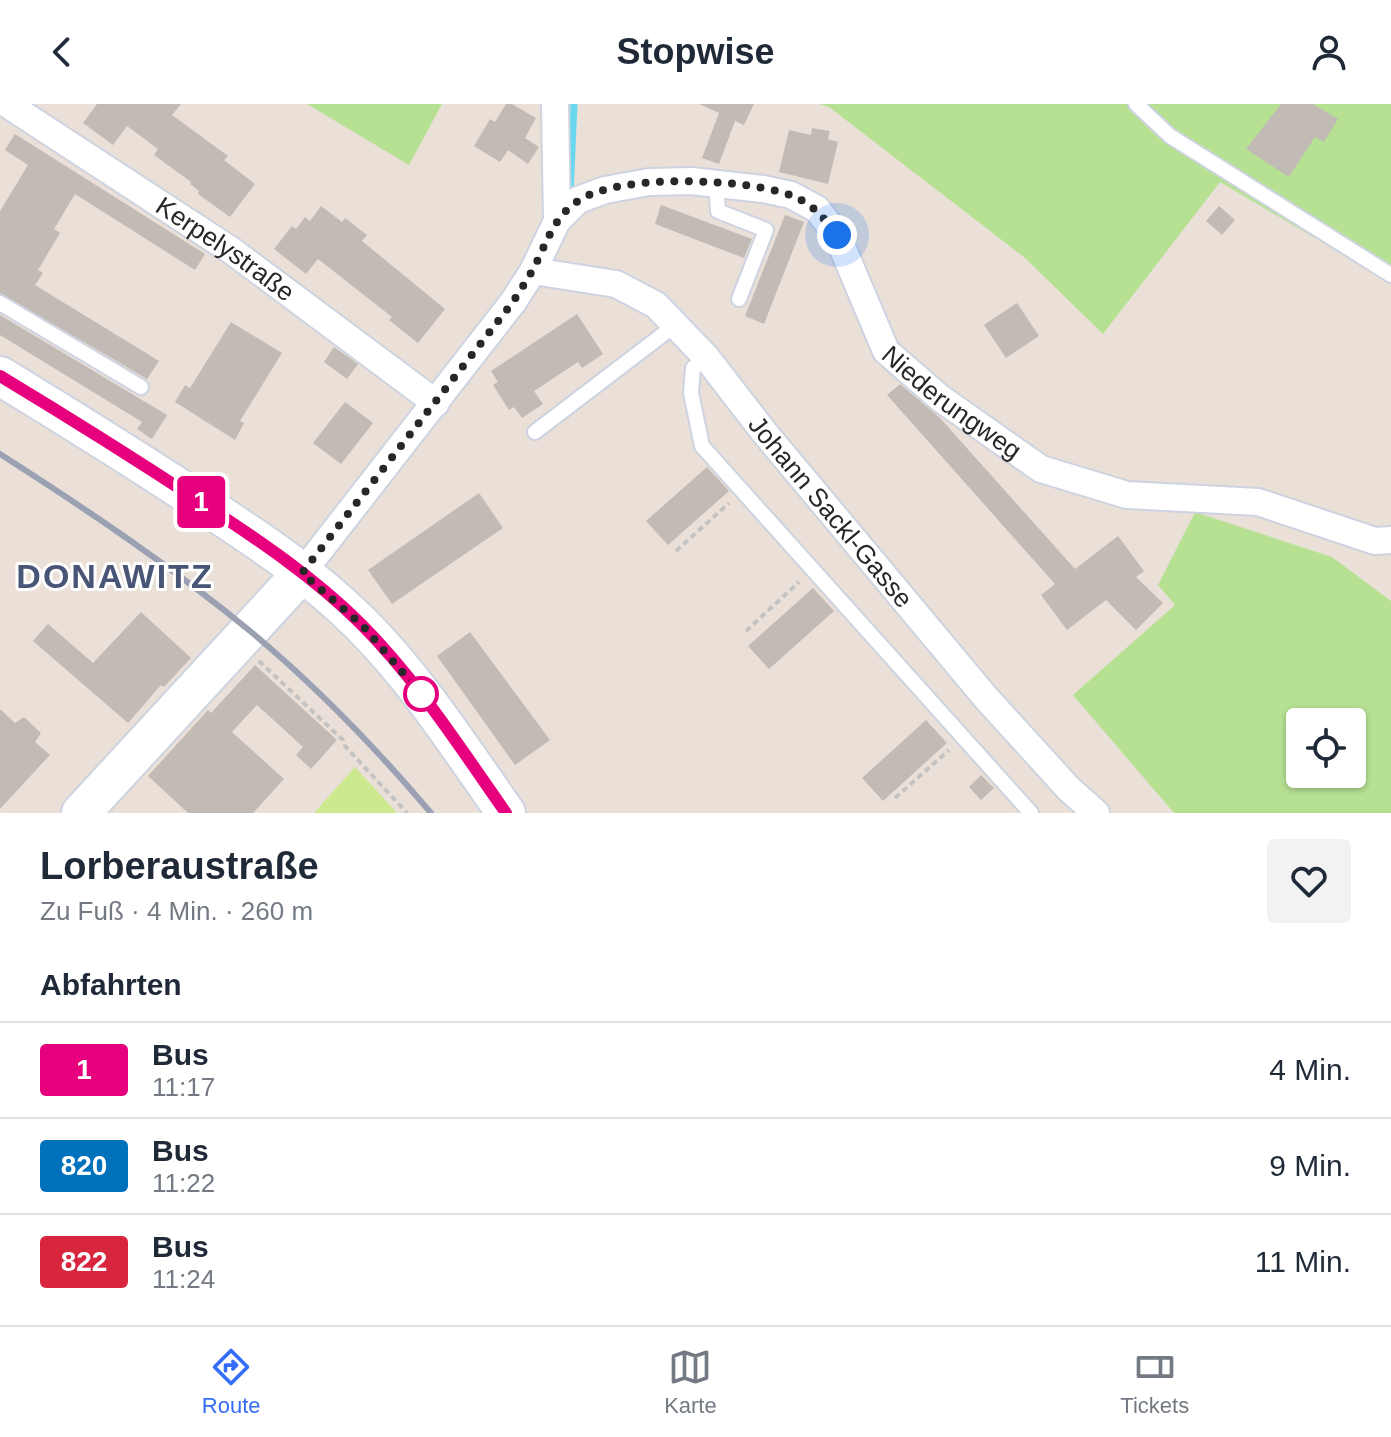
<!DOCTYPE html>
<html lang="de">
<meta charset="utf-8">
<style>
body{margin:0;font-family:Helvetica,sans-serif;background:#f2f2f3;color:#1f2937;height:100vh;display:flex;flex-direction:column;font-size:30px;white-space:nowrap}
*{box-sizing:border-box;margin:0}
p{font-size:26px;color:#747a83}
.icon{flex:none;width:44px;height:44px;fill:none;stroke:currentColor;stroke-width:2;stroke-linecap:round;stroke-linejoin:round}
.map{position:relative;height:709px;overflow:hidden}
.side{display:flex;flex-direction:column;background:#fff;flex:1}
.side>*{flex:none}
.badge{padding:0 16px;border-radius:6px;font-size:28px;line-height:52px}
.tools{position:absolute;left:1286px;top:604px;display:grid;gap:16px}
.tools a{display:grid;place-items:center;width:80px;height:80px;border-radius:8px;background:#fff;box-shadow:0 2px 6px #0004;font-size:40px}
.you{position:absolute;width:40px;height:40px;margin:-20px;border:6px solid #fff;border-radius:50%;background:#1a73e8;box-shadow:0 0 0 12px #1a73e833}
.map>.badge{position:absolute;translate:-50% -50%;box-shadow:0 0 0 4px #fff}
h2{padding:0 40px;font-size:30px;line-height:72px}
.round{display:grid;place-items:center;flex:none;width:84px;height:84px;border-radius:8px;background:#f2f2f3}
.headline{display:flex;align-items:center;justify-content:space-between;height:136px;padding:0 40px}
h1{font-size:38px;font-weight:800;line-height:60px}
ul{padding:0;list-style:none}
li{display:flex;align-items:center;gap:24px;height:96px;padding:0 40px;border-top:2px solid #e0e1e3}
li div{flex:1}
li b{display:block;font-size:30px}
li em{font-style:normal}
li .badge{min-width:88px;font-weight:700;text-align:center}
header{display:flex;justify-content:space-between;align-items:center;height:104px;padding:0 40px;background:#fff;font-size:36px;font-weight:800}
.menu{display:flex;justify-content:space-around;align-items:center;height:112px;border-top:2px solid #e0e1e3;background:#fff;font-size:22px;color:#747a83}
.menu a{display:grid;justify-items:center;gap:4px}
.menu .current{color:#356df9}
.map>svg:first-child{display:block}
.green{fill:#b6e193;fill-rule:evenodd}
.pitch{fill:#cce98f}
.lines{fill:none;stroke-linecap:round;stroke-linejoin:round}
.stream{stroke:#69d8ee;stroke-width:7}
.building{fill:#c2bab5}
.lane-casing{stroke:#cdd3e0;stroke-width:18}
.street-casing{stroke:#cdd3e0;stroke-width:30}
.secondary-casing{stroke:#cdd3e0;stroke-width:42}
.path{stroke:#c3c3c3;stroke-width:4;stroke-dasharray:6 4;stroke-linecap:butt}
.lane{stroke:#fff;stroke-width:14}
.street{stroke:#fff;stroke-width:26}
.secondary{stroke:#fff;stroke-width:38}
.rail{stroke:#9ba1b2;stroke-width:6}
.line-casing{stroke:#fff;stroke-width:18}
.line{stroke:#e6007e;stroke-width:12}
.walk{stroke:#272727;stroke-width:8;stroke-dasharray:0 14.4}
.stop-dot{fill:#fff;stroke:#e6007e;stroke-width:4}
.labels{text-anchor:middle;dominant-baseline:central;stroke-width:6;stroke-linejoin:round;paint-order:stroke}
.street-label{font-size:26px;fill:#272727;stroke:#fff}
.district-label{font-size:34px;font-weight:bold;letter-spacing:2px;fill:#485577;stroke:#fff}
</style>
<header><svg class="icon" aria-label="back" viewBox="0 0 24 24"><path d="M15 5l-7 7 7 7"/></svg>Stopwise<svg class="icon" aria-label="person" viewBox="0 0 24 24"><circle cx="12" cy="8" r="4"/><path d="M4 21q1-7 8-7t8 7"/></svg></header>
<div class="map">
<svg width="1391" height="709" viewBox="0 0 1391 709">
<rect width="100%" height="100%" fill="#eae0d8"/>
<g class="green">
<path d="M 307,0 L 442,0 L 409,61 Z"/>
<path d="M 820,0 L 1391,0 L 1391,179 L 1220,78 L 1103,230 L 1025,154 L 829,3 Z"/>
<path d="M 1195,408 L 1332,453 L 1391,497 L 1391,709 L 1174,709 L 1073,591 L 1175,501 L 1158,481 ZM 1300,618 L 1352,618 L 1352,670 L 1300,670 Z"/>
</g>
<path class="pitch" d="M 355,663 L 397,709 L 314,709 Z"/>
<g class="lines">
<path class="stream" d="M 570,90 L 574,0"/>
</g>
<g class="building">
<path d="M 97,0 L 181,0 L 172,11 L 228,52 L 224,56 L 255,80 L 230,113 L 198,90 L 199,87 L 190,80 L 191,78 L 154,51 L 158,45 L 127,22 L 113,41 L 83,19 Z"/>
<path d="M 506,0 L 512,0 L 536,14 L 525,34 L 539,43 L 528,60 L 508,46 L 500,58 L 474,42 L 490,15 L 495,18 Z"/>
<path d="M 699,0 L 754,0 L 744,21 L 735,17 L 719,60 L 702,54 L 719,9 Z"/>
<path d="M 1281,0 L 1313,0 L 1338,15 L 1324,38 L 1315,33 L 1289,73 L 1246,45 Z"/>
<path d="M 812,24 L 830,27 L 828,35 L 838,38 L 828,80 L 779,68 L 789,26 L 811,31 Z"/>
<path d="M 15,30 L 205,150 L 195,166 L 75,90 L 54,125 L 60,129 L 38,166 L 43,169 L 35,181 L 159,257 L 147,275 L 0,189 L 0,107 L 28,61 L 5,46 Z"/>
<path d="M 661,101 L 752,135 L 744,154 L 655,120 Z"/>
<path d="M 321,102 L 342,118 L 345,114 L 367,131 L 362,137 L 445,205 L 418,239 L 389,216 L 392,213 L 318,155 L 306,170 L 274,145 L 292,122 L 296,125 L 305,113 L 310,117 Z"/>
<path d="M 1219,102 L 1235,116 L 1222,131 L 1206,117 Z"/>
<path d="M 785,111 L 804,118 L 764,220 L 745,212 Z"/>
<path d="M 1017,199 L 1039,232 L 1006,254 L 984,221 Z"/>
<path d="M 577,210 L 603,250 L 582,264 L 578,258 L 534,287 L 543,300 L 522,314 L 514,303 L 509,306 L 493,281 L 498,278 L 491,267 Z"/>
<path d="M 0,211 L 167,311 L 152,335 L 137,325 L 142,318 L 0,231 Z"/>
<path d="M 231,218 L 282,249 L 240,317 L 244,319 L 235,336 L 175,298 L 185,281 L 190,284 Z"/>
<path d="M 334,243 L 358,260 L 347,275 L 324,258 Z"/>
<path d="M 900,280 L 940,314 L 1075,465 L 1118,432 L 1144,467 L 1136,473 L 1163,499 L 1136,526 L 1106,496 L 1067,526 L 1041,491 L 1055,480 L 887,291 Z"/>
<path d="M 345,298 L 373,319 L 341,360 L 313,339 Z"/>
<path d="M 707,363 L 729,387 L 668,441 L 646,417 Z"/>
<path d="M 479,389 L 503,424 L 392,500 L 368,466 Z"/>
<path d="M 813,484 L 834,507 L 769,565 L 748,542 Z"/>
<path d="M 141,508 L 191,554 L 164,583 L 161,581 L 128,619 L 33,537 L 48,520 L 93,559 Z"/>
<path d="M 470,528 L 550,636 L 515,661 L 437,552 Z"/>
<path d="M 255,561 L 337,636 L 311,665 L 296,651 L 303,643 L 257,601 L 232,628 L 284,675 L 253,709 L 188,709 L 148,672 L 208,606 L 211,609 Z"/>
<path d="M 0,605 L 15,619 L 24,613 L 41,629 L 35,638 L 50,651 L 0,705 Z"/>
<path d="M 926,616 L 947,639 L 883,697 L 862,674 Z"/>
<path d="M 981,671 L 994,684 L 981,696 L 969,683 Z"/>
</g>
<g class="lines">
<g class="lane-casing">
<g id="lane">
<path d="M 1136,0 L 1170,32 L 1391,171"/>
<path d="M 716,79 L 718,107 L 766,126 L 739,195"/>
<path d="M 0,199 L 141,283"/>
<path d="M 706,253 L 693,264 L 691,289 L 702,342 L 1031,709"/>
<path d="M 535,328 L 674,222"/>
</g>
</g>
<g class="street-casing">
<g id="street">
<path id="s1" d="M 7,0 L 232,147 L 436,299"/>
<path d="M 555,0 L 557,117"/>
<path id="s2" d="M 533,167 L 616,180 L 656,201 L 706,253 L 764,328 L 987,595 L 1069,685 L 1096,709"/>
<path id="s3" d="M 302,469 L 513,198 L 533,167 L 557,117 L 578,96 L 605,86 L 649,78 L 691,77 L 763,85 L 791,91 L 817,105 L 837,131 L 886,247 L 940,294 L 1041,365 L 1127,391 L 1258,398 L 1375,437 L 1391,436"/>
</g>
</g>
<g class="secondary-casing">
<g id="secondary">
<path d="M 0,272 C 64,311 128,351 191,392 C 251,431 311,470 361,520 C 417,576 461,645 506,709"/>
<path d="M 81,709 L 302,469"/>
</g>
</g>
<g class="path">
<path d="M 676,447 L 729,399"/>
<path d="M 746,527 L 799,478"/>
<path d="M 259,557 L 343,636 L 345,642 L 407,709"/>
<path d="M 895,694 L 949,646"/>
</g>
<use href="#lane" class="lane"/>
<use href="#street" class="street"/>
<use href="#secondary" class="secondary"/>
<path class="rail" d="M 0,350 C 86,405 171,462 250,527 C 315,581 376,644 431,709"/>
</g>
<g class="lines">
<g class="line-casing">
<path id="line" d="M 0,272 C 68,313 135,355 202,399 C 257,435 314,473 361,520 C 417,576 461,645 506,709"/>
</g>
<use href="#line" class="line"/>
<path class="walk" d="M 421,590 L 362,521 L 302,469 L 513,198 C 519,188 526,178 532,167 C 546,142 552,114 578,97 C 618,69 748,74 793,92 C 814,101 824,114 837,131"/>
</g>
<circle class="stop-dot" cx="421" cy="590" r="16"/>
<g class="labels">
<g class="street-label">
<text stroke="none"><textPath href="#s1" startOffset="262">Kerpelystraße</textPath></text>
<text stroke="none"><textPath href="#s3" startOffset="954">Niederungweg</textPath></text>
<text stroke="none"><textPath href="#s2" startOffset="400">Johann Sackl-Gasse</textPath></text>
</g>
<g class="district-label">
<text x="115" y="472">DONAWITZ</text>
</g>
</g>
</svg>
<div class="tools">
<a><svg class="icon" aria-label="locate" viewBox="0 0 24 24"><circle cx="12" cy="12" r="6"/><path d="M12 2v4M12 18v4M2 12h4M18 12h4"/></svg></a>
</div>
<div class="you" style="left:837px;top:131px"></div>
<b class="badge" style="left:201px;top:398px;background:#e6007e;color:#fff">1</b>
</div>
<section class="side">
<div class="headline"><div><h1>Lorberaustraße</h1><p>Zu Fuß · 4 Min. · 260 m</p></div><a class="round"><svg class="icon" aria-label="heart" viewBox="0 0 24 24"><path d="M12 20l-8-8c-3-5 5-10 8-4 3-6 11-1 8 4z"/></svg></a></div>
<h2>Abfahrten</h2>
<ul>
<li><span class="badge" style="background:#e6007e;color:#fff">1</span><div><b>Bus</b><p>11:17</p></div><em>4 Min.</em></li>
<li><span class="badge" style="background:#0072bc;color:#fff">820</span><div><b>Bus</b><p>11:22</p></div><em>9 Min.</em></li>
<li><span class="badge" style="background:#d7263d;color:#fff">822</span><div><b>Bus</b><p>11:24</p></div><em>11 Min.</em></li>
</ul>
</section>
<nav class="menu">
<a class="current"><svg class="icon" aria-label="directions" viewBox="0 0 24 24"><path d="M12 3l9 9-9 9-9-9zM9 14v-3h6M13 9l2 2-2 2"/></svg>Route</a>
<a><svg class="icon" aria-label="map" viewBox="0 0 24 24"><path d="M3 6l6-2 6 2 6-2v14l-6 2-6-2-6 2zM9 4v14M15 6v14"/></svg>Karte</a>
<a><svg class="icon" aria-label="tickets" viewBox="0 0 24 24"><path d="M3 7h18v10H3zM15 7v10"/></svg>Tickets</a>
</nav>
